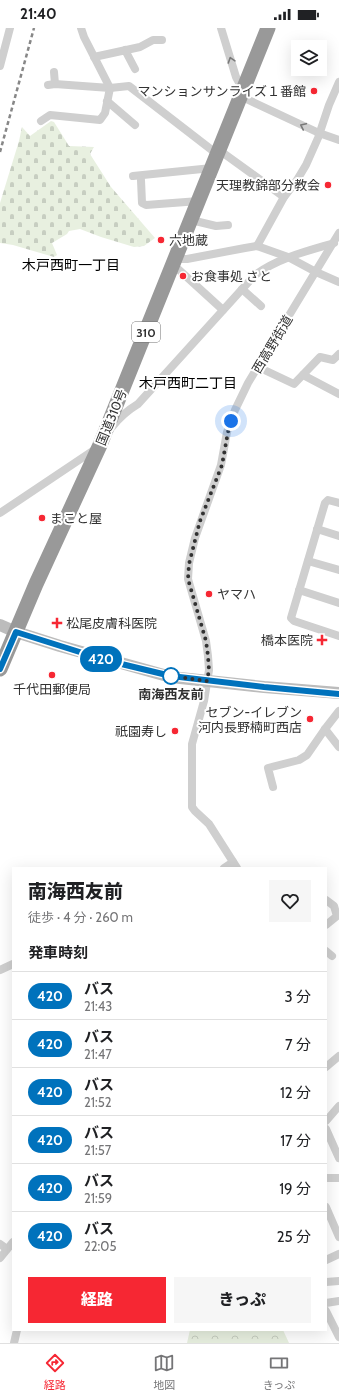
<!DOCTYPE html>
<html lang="ja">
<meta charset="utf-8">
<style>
body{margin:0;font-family:Cabin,"Noto Sans JP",sans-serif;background:#f6f6f6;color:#202124;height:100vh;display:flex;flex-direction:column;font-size:15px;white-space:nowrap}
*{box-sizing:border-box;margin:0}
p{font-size:13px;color:#757577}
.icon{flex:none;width:22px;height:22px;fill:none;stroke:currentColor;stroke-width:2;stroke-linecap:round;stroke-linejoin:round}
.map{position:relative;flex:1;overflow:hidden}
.details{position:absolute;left:12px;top:839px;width:315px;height:464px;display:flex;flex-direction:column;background:#fff;border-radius:0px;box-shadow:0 4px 16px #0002}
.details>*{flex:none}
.badge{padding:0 8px;border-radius:13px;font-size:14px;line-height:26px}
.fabs{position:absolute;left:291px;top:12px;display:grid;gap:8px}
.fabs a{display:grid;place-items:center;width:36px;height:36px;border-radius:0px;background:#fff;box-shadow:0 4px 16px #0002;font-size:20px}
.you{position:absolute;width:20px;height:20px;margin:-10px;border:3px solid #fff;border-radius:50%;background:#1a73e8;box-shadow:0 0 0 6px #1a73e833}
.map>.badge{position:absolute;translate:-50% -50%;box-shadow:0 0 0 2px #fff}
h2{padding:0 16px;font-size:15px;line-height:36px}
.round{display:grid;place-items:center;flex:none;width:42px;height:42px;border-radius:0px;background:#f6f6f6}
.overview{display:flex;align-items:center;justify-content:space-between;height:68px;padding:0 16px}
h1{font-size:19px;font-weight:800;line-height:30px}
.button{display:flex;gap:8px;margin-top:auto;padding:8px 16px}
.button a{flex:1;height:46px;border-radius:0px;background:#f62733;color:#fff;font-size:16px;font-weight:800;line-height:46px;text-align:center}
.button a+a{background:#f6f6f6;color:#202124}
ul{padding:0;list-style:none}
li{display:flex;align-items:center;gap:12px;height:48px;padding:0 16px;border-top:1px solid #e0e0e0}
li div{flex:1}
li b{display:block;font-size:15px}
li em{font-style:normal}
li .badge{min-width:44px;font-weight:700;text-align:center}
.status{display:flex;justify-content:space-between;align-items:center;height:28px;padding:0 20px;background:#fff;direction:ltr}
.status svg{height:11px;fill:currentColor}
.menu{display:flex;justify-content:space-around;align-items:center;height:56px;border-top:1px solid #e0e0e0;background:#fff;font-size:11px;color:#757577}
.menu a{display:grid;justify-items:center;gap:2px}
.menu .active{color:#f62733}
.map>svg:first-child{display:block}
.forest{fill:url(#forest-crowns)}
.cemetery{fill:url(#cemetery-stones)}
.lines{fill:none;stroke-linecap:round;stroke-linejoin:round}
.street{stroke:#cfcfcf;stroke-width:8}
.secondary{stroke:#bcbcbc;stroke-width:12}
.highway{stroke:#999;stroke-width:15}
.rail{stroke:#878787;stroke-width:2.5;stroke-dasharray:4 3;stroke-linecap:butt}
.oneway{stroke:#797979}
.line-casing{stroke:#fff;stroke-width:9}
.line{stroke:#0072bc;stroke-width:6}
.walk{stroke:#323232;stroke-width:4;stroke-dasharray:0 7.2}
.poi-dot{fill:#f62733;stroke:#fff;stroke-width:1.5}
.stop-dot{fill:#fff;stroke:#0072bc;stroke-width:2}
.labels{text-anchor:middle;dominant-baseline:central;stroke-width:4;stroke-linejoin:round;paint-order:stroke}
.shield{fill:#fff;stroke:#707070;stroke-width:1}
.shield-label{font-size:12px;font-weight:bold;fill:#323232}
.poi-label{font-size:13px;fill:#323232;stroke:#fff;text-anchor:end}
.street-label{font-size:13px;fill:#323232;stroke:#fff}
.stop-label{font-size:13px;font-weight:bold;fill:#323232;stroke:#fff}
.neighbourhood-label{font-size:14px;fill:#000;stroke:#fff}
</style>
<div class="status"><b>21:40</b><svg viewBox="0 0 49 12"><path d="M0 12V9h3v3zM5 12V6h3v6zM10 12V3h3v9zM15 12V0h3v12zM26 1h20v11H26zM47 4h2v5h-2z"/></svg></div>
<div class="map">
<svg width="339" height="1315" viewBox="0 0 339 1315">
<defs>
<pattern id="forest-crowns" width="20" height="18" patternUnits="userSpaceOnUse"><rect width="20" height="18" fill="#e8f0e0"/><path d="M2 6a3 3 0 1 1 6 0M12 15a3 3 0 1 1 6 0" fill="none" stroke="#c7cec1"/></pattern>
<pattern id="cemetery-stones" width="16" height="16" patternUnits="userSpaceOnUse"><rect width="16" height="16" fill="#e8f0e0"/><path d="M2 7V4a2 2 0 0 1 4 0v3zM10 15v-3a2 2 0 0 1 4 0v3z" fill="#c7cec1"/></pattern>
</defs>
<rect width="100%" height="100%" fill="#fff"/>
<path class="forest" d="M 190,1302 L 283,1302 L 289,1315 L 187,1315 Z"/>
<path class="cemetery" d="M 51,93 L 54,94 L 69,118 L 94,119 L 90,126 L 111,159 L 155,210 L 144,218 L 134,219 L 101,209 L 80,201 L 69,203 L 67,206 L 52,215 L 57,227 L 54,229 L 13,217 L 0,215 L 0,175 L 19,113 L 22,99 L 30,108 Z"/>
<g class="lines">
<g class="street">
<path d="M 221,0 L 236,49 L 243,62"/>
<path d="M 125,22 L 135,41"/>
<path d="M 94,29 L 140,19 L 153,12 L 162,12"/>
<path d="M 0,38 L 10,0"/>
<path d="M 54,44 L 55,56"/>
<path d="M 48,57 L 55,56 L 110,60 L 129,58 L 217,126"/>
<path d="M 240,68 L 319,105 L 339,112"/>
<path d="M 107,73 L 135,97"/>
<path d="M 41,93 L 50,87 L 100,92 L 105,85 L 110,60 L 84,9 L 81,0"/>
<path d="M 219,122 L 284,169"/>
<path d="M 133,148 L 212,140"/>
<path d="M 141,152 L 142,175 L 146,177 L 199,173"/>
<path d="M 191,192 L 216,198 L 228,197"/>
<path d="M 257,218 L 284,169 L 297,152 L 306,137 L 318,110 L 329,77 L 339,54"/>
<path d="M 176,231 L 187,231 L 245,220 L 257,218 L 288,229 L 316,244 L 339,254"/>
<path d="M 172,239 L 178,241 L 223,282"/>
<path d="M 242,261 L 261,278"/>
<path d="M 258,339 L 294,356 L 320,329 L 333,332 L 339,326"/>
<path d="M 303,347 L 339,366"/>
<path d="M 112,399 C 119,390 128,382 138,376 L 255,247 C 278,230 307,223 334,215"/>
<path d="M 339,475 L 328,472 L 325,475 L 291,590 L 294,593 L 339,608"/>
<path d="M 0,485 L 97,420"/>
<path d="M 317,501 L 339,508"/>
<path d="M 308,533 L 339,542"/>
<path d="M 299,562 L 339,575"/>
<path d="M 325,701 L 339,719"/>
<path d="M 273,759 L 268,740 L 299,732 L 307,727 L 325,701 L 339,683"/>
<path d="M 224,840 L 233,834"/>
<path d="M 237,840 L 209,796 L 195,783 L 192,779 L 192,716 L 204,673 L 209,642 L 208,628 L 206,613 L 188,551 L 189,535 L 195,510 L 221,437 L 227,404 L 235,382 L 248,355 L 339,205"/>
<path d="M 326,872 L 334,878 L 337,888 L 326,897"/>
<path d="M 326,923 L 332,928"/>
<path d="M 0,942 L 13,936"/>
<path d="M 326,1039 L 339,1028"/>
<path d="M 326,1093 L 339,1078"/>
<path d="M 326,1101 L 339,1130"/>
<path d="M 326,1150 L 339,1150"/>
<path d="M 326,1179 L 339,1209"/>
<path d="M 0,1216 L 7,1221"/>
<path d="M 0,1230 L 13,1214"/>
<path d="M 326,1232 L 339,1226"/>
<path d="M 326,1254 L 339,1253"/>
<path d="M 326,1275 L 339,1273"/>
<path d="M 326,1283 L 339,1309"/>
<path d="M 14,1315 L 17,1302"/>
</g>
<path class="secondary" d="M 0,597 L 16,604 L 60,618 L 171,649 L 264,659 L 339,665"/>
<path class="highway" d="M 0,641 L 36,556 L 100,417 L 268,0"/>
<path class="rail" d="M 0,124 L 34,0"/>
</g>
<defs><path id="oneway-chevron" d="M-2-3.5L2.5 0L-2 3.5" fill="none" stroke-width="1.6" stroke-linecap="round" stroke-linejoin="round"/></defs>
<g class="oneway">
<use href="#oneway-chevron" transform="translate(231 32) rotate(-108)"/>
<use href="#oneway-chevron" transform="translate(303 98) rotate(-155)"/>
</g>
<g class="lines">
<g class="line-casing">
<path id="line" d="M 0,641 L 16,604 L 105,632 L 171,648 L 264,659 L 339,666"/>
</g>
<use href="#line" class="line"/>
<path class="walk" d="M 171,648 L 207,653 L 209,642 L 208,628 L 206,613 L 188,551 L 189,536 L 200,493 L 222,437 L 228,404 L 231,393"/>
</g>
<g class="poi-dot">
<circle cx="314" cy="63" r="4"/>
<circle cx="328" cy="157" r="4"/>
<circle cx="161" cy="212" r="4"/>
<circle cx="183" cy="248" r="4"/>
<circle cx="42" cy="490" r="4"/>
<circle cx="209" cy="566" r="4"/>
<path d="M55 589h4v4h4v4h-4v4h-4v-4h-4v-4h4z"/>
<path d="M320 606h4v4h4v4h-4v4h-4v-4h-4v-4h4z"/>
<circle cx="52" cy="647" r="4"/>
<circle cx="310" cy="691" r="4"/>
<circle cx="175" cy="703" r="4"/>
</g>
<circle class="stop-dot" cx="171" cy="648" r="8"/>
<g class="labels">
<rect class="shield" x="132" y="294" width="28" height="20" rx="3"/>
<g class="shield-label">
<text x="146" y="304">310</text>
</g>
<g class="poi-label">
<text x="306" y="63">マンションサンライズ１番館</text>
<text x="320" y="157">天理教錦部分教会</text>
<text x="169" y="212" text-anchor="start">六地蔵</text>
<text x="191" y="248" text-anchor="start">お食事処 さと</text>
<text x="50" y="490" text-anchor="start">まこと屋</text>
<text x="217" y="566" text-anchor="start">ヤマハ</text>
<text x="66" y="595" text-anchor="start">松尾皮膚科医院</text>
<text x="313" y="612">橋本医院</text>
<text x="52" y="661" text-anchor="middle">千代田郵便局</text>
<text x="302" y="684">セブン-イレブン<tspan x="302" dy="15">河内長野楠町西店</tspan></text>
<text x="167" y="703">祇園寿し</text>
</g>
<g class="street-label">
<text transform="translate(272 316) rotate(-59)">西高野街道</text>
<text transform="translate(111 389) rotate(-68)">国道310号</text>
</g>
<g class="stop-label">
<text x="171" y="666">南海西友前</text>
</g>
<g class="neighbourhood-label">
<text x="71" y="237">木戸西町一丁目</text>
<text x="188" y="355">木戸西町二丁目</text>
</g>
</g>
</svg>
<div class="fabs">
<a><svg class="icon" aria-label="layers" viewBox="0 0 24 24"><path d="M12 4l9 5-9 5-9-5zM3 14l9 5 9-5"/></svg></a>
</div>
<div class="you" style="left:231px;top:393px"></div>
<b class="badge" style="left:101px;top:631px;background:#0072bc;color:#fff">420</b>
<section class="details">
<div class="overview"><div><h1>南海西友前</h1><p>徒歩 · 4 分 · 260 m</p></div><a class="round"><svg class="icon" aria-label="heart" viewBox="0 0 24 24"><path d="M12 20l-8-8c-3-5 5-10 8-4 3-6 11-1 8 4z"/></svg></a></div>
<h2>発車時刻</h2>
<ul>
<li><span class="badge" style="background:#0072bc;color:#fff">420</span><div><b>バス</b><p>21:43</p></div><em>3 分</em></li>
<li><span class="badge" style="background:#0072bc;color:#fff">420</span><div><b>バス</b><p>21:47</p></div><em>7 分</em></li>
<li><span class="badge" style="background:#0072bc;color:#fff">420</span><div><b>バス</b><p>21:52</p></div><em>12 分</em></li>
<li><span class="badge" style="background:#0072bc;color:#fff">420</span><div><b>バス</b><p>21:57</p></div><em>17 分</em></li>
<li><span class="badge" style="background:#0072bc;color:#fff">420</span><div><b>バス</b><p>21:59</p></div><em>19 分</em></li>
<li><span class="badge" style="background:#0072bc;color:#fff">420</span><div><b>バス</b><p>22:05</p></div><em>25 分</em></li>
</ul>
<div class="button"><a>経路</a><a>きっぷ</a></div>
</section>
</div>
<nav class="menu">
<a class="active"><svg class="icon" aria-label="directions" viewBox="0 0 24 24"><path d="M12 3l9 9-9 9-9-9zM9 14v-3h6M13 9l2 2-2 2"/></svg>経路</a>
<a><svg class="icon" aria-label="map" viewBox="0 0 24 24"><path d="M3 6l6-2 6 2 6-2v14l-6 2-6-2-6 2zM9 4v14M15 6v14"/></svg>地図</a>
<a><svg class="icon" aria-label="tickets" viewBox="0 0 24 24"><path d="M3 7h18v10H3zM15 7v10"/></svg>きっぷ</a>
</nav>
